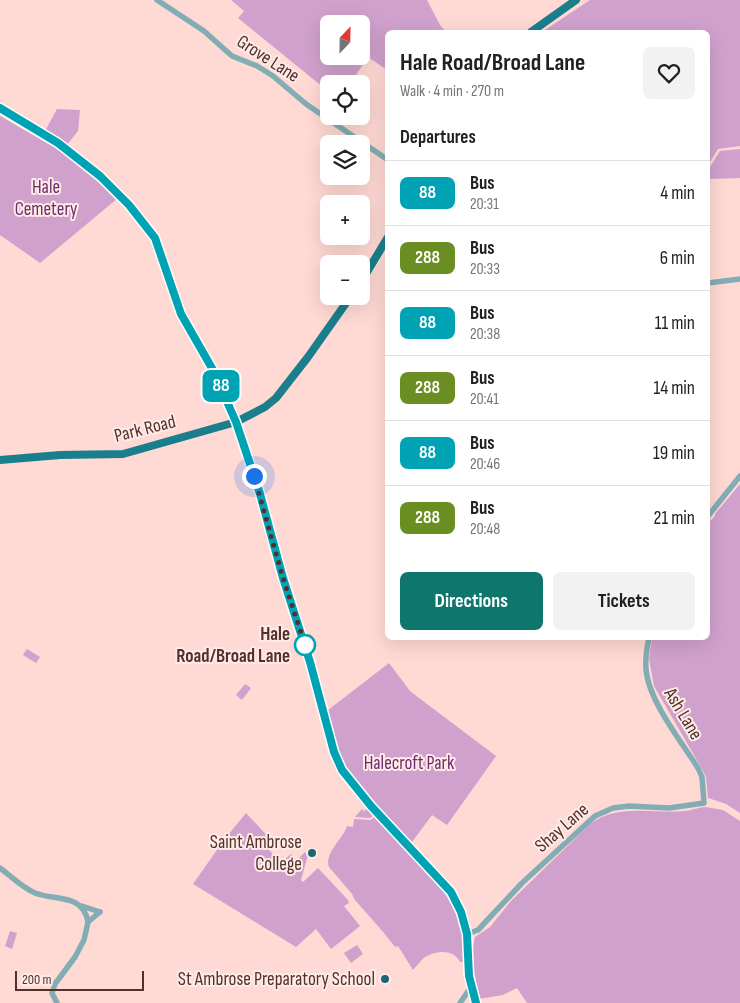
<!DOCTYPE html>
<meta charset="utf-8">
<style>
body{margin:0;font-family:"Sofia Sans Condensed",sans-serif;background:#f2f2f2;color:#202124;height:100vh;display:flex;flex-direction:column;font-size:19px;white-space:nowrap}
*{box-sizing:border-box;margin:0}
p{font-size:16px;color:#757577}
.icon{flex:none;width:28px;height:28px;fill:none;stroke:currentColor;stroke-width:2;stroke-linecap:round;stroke-linejoin:round}
.map{position:relative;flex:1;overflow:hidden}
.side{position:absolute;left:385px;top:30px;width:325px;height:610px;display:flex;flex-direction:column;background:#fff;border-radius:8px;box-shadow:0 5px 20px #0002}
.side>*{flex:none}
.badge{padding:0 10px;border-radius:8px;font-size:18px;line-height:32px}
.needle{width:32px;rotate:22deg}
.tools{position:absolute;left:320px;top:15px;display:grid;gap:10px}
.tools a{display:grid;place-items:center;width:50px;height:50px;border-radius:8px;background:#fff;box-shadow:0 5px 20px #0002;font-size:25px}
.scale{position:absolute;left:15px;bottom:12px;width:129px;box-sizing:border-box;padding-left:5px;border:2px solid #54302b;border-top:0;font-size:14px;line-height:18px;white-space:nowrap;color:#54302b;-webkit-text-stroke:4px #feebe8;paint-order:stroke}
.you{position:absolute;width:25px;height:25px;margin:-12px;border:4px solid #fff;border-radius:50%;background:#1a73e8;box-shadow:0 0 0 8px #1a73e833}
.map>.badge{position:absolute;translate:-50% -50%;box-shadow:0 0 0 2px #fff}
h2{padding:0 15px;font-size:19px;line-height:45px}
.round{display:grid;place-items:center;flex:none;width:52px;height:52px;border-radius:8px;background:#f2f2f2}
.overview{display:flex;align-items:center;justify-content:space-between;height:85px;padding:0 15px}
h1{font-size:24px;font-weight:700;line-height:38px}
.cta{display:flex;gap:10px;margin-top:auto;padding:10px 15px}
.cta a{flex:1;height:58px;border-radius:8px;background:#0f766e;color:#fff;font-size:20px;font-weight:700;line-height:58px;text-align:center}
.cta a+a{background:#f2f2f2;color:#202124}
ul{padding:0;list-style:none}
li{display:flex;align-items:center;gap:15px;height:65px;padding:0 15px;border-top:1px solid #e0e0e0}
li div{flex:1}
li b{display:block;font-size:19px}
li em{font-style:normal}
li .badge{min-width:55px;font-weight:700;text-align:center}
.map>svg:first-child{display:block}
.green{fill:#d0a1cd;fill-rule:evenodd}
.lines{fill:none;stroke-linecap:round;stroke-linejoin:round}
.minor{stroke:#83adb4;stroke-width:5.5}
.major{stroke:#1b7e8c;stroke-width:8}
.line-casing{stroke:#fff;stroke-width:11}
.line{stroke:#00a3b4;stroke-width:8}
.walk{stroke:#54302b;stroke-width:5;stroke-dasharray:0 9}
.stop-dot{fill:#fff;stroke:#00a3b4;stroke-width:2.5}
.poi-dot{fill:#1b6671;stroke:#feebe8;stroke-width:2}
.labels{text-anchor:middle;dominant-baseline:central;stroke-width:4;stroke-linejoin:round;paint-order:stroke}
.street-label{font-size:19px;fill:#54302b;stroke:#feebe8}
.park-label{font-size:19px;fill:#702a6e;stroke:#feebe8}
.stop-label{font-size:19px;font-weight:bold;fill:#54302b;stroke:#feebe8;text-anchor:end}
.poi-label{font-size:19px;fill:#54302b;stroke:#feebe8;text-anchor:end}
</style>
<div class="map">
<svg width="740" height="1003" viewBox="0 0 740 1003">
<rect width="100%" height="100%" fill="#ffd9d3"/>
<g class="green">
<path d="M 231,0 L 427,0 L 440,25 L 446,32 L 388,32 L 387,70 L 368,57 L 350,84 L 329,84 L 329,92 L 238,18 L 244,11 ZM 329,24 L 361,24 L 361,56 L 329,56 Z"/>
<path d="M 590,0 L 740,0 L 740,146 L 718,149 L 708,165 L 708,32 L 542,32 Z"/>
<path d="M 57,109 L 80,110 L 78,131 L 66,146 L 44,133 Z"/>
<path d="M 0,116 L 57,149 L 118,198 L 40,263 L 0,235 Z"/>
<path d="M 740,149 L 740,178 L 708,179 L 708,170 L 720,151 Z"/>
<path d="M 740,484 L 740,813 L 726,804 L 708,798 L 706,777 L 702,769 L 654,686 L 649,659 L 652,638 L 708,638 L 708,523 L 715,516 L 715,514 Z"/>
<path d="M 27,649 L 40,657 L 36,663 L 23,655 Z"/>
<path d="M 389,663 L 410,691 L 423,701 L 496,756 L 447,825 L 432,815 L 409,846 L 342,770 L 323,714 Z"/>
<path d="M 245,684 L 251,688 L 242,700 L 236,695 Z"/>
<path d="M 706,807 L 723,810 L 740,821 L 740,1003 L 527,1003 L 517,988 L 503,995 L 479,999 C 476,980 470,957 475,937 L 490,927 L 511,901 L 590,824 C 617,803 655,814 686,811 C 693,810 699,807 706,807 Z"/>
<path d="M 362,809 L 364,812 L 365,810 L 364,809 L 370,811 L 374,815 L 370,818 L 355,817 Z"/>
<path d="M 246,813 L 275,844 L 269,850 L 281,863 L 291,854 L 297,860 L 305,852 L 308,855 L 301,880 L 303,882 L 318,868 L 348,900 L 349,903 L 344,906 L 360,926 L 331,949 L 316,929 L 296,947 L 193,884 L 224,840 Z"/>
<path d="M 375,816 C 405,848 450,886 462,929 C 465,938 464,950 465,960 L 464,962 L 460,962 C 454,949 435,950 424,958 C 420,961 417,966 413,970 L 398,946 L 395,947 L 384,933 L 355,900 L 352,894 L 329,867 C 324,853 343,839 347,826 L 353,827 L 354,819 L 371,820 Z"/>
<path d="M 10,931 L 17,933 L 12,949 L 5,946 Z"/>
<path d="M 357,945 L 363,954 L 351,963 L 344,953 Z"/>
</g>
<g class="lines">
<g class="minor">
<path d="M 157,0 L 204,31 L 232,56 L 257,66 L 273,76 L 306,104 L 388,160"/>
<path d="M 708,283 L 740,279"/>
<path d="M 708,516 L 740,476"/>
<path d="M 0,868 C 11,876 21,887 35,893 C 55,901 83,893 88,922"/>
<path d="M 82,906 L 100,912"/>
<path d="M 467,934 L 478,930 L 522,883 L 595,816 L 613,808 L 629,806 L 669,808 L 704,803 L 702,777 L 698,768 C 681,741 648,700 646,669 C 645,658 647,647 649,638"/>
<path d="M 57,1003 L 52,993 L 55,984 L 75,957 L 84,940 L 88,922 L 100,912"/>
<path d="M 460,1003 L 471,987"/>
</g>
<g class="major">
<path d="M 531,32 L 576,0"/>
<path d="M 0,108 L 58,143 L 99,176 L 119,193 L 139,216 L 155,239 L 181,314 L 213,371 L 236,422 L 260,494 L 283,579 L 310,661 L 334,752 L 342,770 L 371,806 L 451,893 L 461,912 L 467,934 L 469,976 L 476,1003"/>
<path d="M 361,282 L 388,237"/>
<path d="M 0,460 L 60,455 L 123,454 L 236,422 L 265,407 L 276,398 L 308,357 L 351,296"/>
</g>
</g>
<g class="lines">
<g class="line-casing">
<path id="line" d="M 0,108 L 58,143 L 100,176 L 129,205 L 155,238 L 181,314 L 213,370 L 236,422 L 260,494 L 283,578 L 310,662 L 334,752 L 342,770 L 371,806 L 451,892 L 461,912 L 467,934 L 469,976 L 476,1003"/>
</g>
<use href="#line" class="line"/>
<path class="walk" d="M 254,476 L 283,578 L 305,645"/>
</g>
<circle class="stop-dot" cx="305" cy="645" r="10"/>
<g class="poi-dot">
<circle cx="312" cy="853" r="5"/>
<circle cx="385" cy="979" r="5"/>
</g>
<g class="labels">
<g class="street-label">
<text transform="translate(268 59) rotate(33)">Grove Lane</text>
<text transform="translate(145 429) rotate(-14)">Park Road</text>
<text transform="translate(683 714) rotate(59)">Ash Lane</text>
<text transform="translate(562 828) rotate(-41)">Shay Lane</text>
</g>
<g class="park-label">
<text x="46" y="187">Hale<tspan x="46" dy="22">Cemetery</tspan></text>
<text x="409" y="763">Halecroft Park</text>
</g>
<g class="stop-label">
<text x="290" y="634">Hale<tspan x="290" dy="22">Road/Broad Lane</tspan></text>
</g>
<g class="poi-label">
<text x="302" y="842">Saint Ambrose<tspan x="302" dy="22">College</tspan></text>
<text x="375" y="979">St Ambrose Preparatory School</text>
</g>
</g>
</svg>
<div class="tools">
<a><svg class="needle" viewBox="-14 -14 28 28"><path d="M0-13l5 13h-10z" fill="#e53935"/><path d="M0 13l5-13h-10z" fill="#757577"/></svg></a>
<a><svg class="icon" aria-label="locate" viewBox="0 0 24 24"><circle cx="12" cy="12" r="6"/><path d="M12 2v4M12 18v4M2 12h4M18 12h4"/></svg></a>
<a><svg class="icon" aria-label="layers" viewBox="0 0 24 24"><path d="M12 4l9 5-9 5-9-5zM3 14l9 5 9-5"/></svg></a>
<a>+</a>
<a>−</a>
</div>
<div class="scale">200 m</div>
<div class="you" style="left:254px;top:476px"></div>
<b class="badge" style="left:221px;top:386px;background:#00a3b4;color:#fff">88</b>
<section class="side">
<div class="overview"><div><h1>Hale Road/Broad Lane</h1><p>Walk · 4 min · 270 m</p></div><a class="round"><svg class="icon" aria-label="heart" viewBox="0 0 24 24"><path d="M12 20l-8-8c-3-5 5-10 8-4 3-6 11-1 8 4z"/></svg></a></div>
<h2>Departures</h2>
<ul>
<li><span class="badge" style="background:#00a3b4;color:#fff">88</span><div><b>Bus</b><p>20:31</p></div><em>4 min</em></li>
<li><span class="badge" style="background:#6b8e23;color:#fff">288</span><div><b>Bus</b><p>20:33</p></div><em>6 min</em></li>
<li><span class="badge" style="background:#00a3b4;color:#fff">88</span><div><b>Bus</b><p>20:38</p></div><em>11 min</em></li>
<li><span class="badge" style="background:#6b8e23;color:#fff">288</span><div><b>Bus</b><p>20:41</p></div><em>14 min</em></li>
<li><span class="badge" style="background:#00a3b4;color:#fff">88</span><div><b>Bus</b><p>20:46</p></div><em>19 min</em></li>
<li><span class="badge" style="background:#6b8e23;color:#fff">288</span><div><b>Bus</b><p>20:48</p></div><em>21 min</em></li>
</ul>
<div class="cta"><a>Directions</a><a>Tickets</a></div>
</section>
</div>
